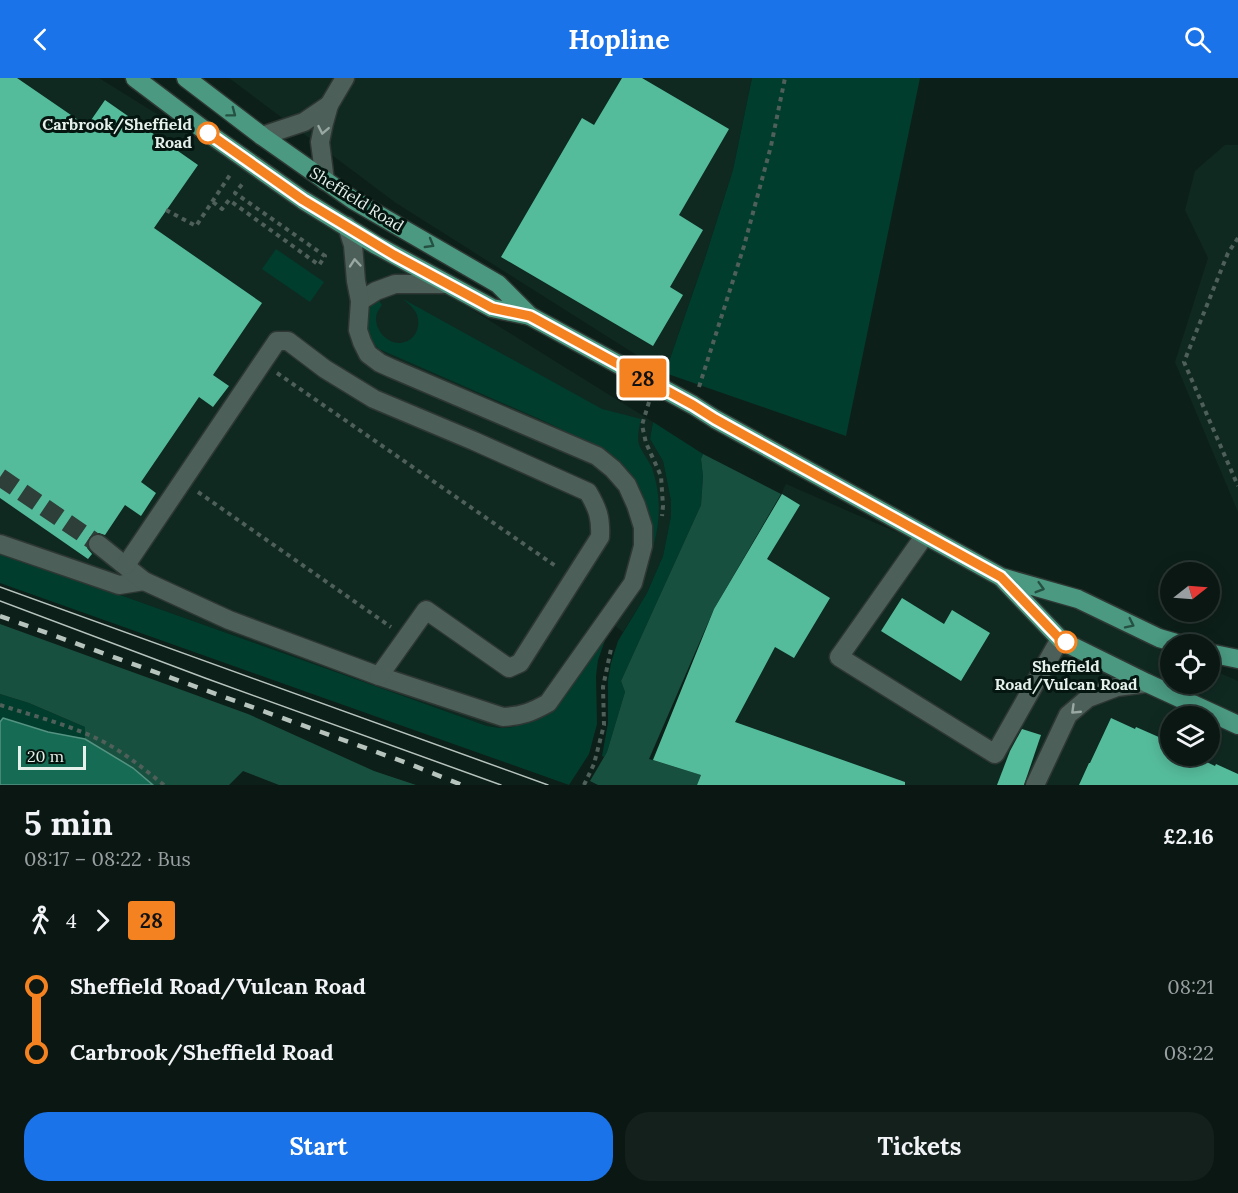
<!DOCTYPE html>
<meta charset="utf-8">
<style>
body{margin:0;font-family:Lora,serif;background:#13201c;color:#f1f3f6;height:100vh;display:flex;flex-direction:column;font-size:22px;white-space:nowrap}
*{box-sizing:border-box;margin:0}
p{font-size:20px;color:#999fa0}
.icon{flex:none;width:33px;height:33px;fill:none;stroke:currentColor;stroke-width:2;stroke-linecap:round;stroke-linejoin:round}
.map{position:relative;height:707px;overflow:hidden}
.details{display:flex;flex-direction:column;background:#0a1713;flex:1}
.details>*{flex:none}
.badge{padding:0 12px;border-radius:4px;font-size:21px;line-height:39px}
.needle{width:39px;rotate:73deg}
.tools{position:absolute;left:1160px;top:484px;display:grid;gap:12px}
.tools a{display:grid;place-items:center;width:60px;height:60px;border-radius:50%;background:#0a1713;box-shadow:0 3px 15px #0003,0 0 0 2px #2a3633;font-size:30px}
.scale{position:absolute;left:18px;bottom:15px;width:68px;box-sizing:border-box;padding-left:6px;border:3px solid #e6f1ec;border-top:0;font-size:16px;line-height:21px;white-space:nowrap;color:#e6f1ec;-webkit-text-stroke:4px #051610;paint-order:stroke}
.map>.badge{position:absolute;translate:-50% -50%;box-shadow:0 0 0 3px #fff}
.legs{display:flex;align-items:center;gap:9px;height:66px;padding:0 24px;font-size:20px}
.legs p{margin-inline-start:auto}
.headline{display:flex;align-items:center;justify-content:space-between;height:102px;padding:0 24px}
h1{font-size:33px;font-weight:700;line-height:45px}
.action{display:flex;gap:12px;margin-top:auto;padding:12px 24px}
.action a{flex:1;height:69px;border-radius:24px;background:#1a73e8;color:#fff;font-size:24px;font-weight:700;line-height:69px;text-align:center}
.action a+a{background:#13201c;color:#f1f3f6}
ul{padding:0 24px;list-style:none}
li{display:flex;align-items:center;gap:21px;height:66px;font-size:22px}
li i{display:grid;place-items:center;width:9px;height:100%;margin:0 8px;background:currentColor}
li i::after{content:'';width:15px;height:15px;margin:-8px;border:4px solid;border-radius:50%;background:#0a1713}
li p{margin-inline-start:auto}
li:first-child i{background:linear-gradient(#0000 50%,currentColor 0)}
li:last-child i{background:linear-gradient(currentColor 50%,#0000 0)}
header{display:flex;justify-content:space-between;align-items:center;height:78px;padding:0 24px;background:#1a73e8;color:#fff;font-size:27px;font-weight:700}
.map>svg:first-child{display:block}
.built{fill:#0f2921;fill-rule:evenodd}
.green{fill:#003d2d}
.forest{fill:#18503f}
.water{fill:#156b53;stroke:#549381;stroke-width:1.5}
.building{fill:#55bc9b}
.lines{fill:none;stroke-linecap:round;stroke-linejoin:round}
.minor-tunnel{stroke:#2e3e39;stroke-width:18;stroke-dasharray:18 9;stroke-linecap:butt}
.minor-casing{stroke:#2e3733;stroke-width:21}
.major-casing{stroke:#2e3733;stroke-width:21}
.path{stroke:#4f5f59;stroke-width:4;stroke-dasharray:4.5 4.5;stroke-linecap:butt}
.minor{stroke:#4c5f58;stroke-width:18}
.major{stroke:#4a9980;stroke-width:18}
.tram{stroke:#b7c4be;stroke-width:1.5}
.rail{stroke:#b7c4be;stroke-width:4.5;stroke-dasharray:10 10;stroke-linecap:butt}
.oneway{stroke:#245142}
.oneway2{stroke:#99a8a2}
.line-1-casing{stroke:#fff;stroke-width:14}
.line-1{stroke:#f58220;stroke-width:9}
.stop-1-dot{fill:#fff;stroke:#f58220;stroke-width:3}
.labels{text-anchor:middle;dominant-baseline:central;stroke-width:6;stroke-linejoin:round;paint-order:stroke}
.stop-label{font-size:16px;font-weight:bold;fill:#e6f1ec;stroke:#051610;text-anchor:end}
.street-label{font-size:16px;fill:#e6f1ec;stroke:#051610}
</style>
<header><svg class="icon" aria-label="back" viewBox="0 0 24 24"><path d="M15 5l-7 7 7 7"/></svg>Hopline<svg class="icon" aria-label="search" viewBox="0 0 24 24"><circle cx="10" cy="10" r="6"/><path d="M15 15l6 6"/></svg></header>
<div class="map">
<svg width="1238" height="707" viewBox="0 0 1238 707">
<rect width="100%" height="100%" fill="#0d1f19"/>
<g class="built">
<path d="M 0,0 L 99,0 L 653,344 L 650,361 L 663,383 L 671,423 L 671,438 L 663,478 L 647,515 L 623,554 L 614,547 L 537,640 L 513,649 L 500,650 L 487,648 L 0,474 Z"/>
<path d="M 229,0 L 752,0 L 733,92 L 705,180 L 665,295 L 396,125 Z"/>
<path d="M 1225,67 L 1238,67 L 1238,434 L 1175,284 L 1208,180 L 1185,132 L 1195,93 Z"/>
<path d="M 786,406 L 1170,573 L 1170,606 L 1209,606 L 1209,590 L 1238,603 L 1238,707 L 639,707 ZM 1170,639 L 1209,639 L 1209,678 L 1170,678 Z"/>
</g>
<g class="green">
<path d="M 752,0 L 920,0 L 846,358 L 665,295 L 705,180 L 733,92 Z"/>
<path d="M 276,171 L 324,204 L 310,224 L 262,191 Z"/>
<path d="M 377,220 L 382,227 C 380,230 378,232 377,235 C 372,249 386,266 400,265 C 416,264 423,246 415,233 C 412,228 406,224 403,221 L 602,331 L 641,341 C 639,350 636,361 640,369 C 644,377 649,383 652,390 C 663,422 660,453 648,484 L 647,484 L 648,437 L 641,414 L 631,398 L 611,377 L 604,372 L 544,343 L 379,271 C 362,255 361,237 377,220 Z"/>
<path d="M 653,344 L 703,376 L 701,381 L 703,398 L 701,427 L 621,603 L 625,614 L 607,674 L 604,679 L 602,678 L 608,645 L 608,602 L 611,585 L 618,563 L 647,515 L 663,478 L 671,438 L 671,423 L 663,383 L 650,361 Z"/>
<path d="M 0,474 L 487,648 L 500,650 L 513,649 L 537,640 L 608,554 L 598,582 L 596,598 L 597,646 L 589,676 L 569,707 L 0,505 Z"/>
<path d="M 0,616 L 29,625 L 85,649 L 85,661 L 48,654 L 4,640 L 0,644 Z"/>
</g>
<g class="forest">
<path d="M 703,376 L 781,416 L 714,531 L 649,681 L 701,697 L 697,707 L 598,707 L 590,703 L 607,674 L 625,614 L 621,603 L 701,427 L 703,398 L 701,381 Z"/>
<path d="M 0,546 L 248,636 L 374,693 L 416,707 L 279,707 L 243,693 L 229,707 L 153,707 L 133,690 L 85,661 L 85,649 L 29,625 L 0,616 Z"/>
</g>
<path class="water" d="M 3,640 L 48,654 L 85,661 L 133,690 L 153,707 L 0,707 L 0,644 Z"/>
<g class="building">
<path d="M 0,0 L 17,0 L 87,48 L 105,22 L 198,87 L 154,150 L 262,225 L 213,297 L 229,308 L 213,329 L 199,319 L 141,404 L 156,415 L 141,438 L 125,427 L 105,457 L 99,455 L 94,455 L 90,459 L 87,464 L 87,470 L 92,476 L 88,481 L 0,420 Z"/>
<path d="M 622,0 L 642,0 L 729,51 L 679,137 L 703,152 L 670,209 L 683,217 L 653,268 L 501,179 L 582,40 L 594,47 Z"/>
<path d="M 782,416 L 800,427 L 767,481 L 830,520 L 794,580 L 775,569 L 735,644 L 905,704 L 905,707 L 697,707 L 701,697 L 653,682 L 714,531 Z"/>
<path d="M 902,520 L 944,546 L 952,532 L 990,555 L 961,603 L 881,553 Z"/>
<path d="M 1111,640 L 1135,651 L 1136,649 L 1161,660 L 1160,663 L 1170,667 L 1170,678 L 1194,678 L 1215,688 L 1216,686 L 1238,696 L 1238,707 L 1079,707 L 1089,685 L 1090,685 Z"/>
<path d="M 1022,651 L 1041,657 L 1024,707 L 997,707 L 1010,673 Z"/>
</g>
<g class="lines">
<path class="minor-tunnel" d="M 0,399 L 98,466"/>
<g class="minor-casing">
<g id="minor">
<path d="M 329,27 L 345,0"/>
<path d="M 262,58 L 304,44 L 329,27 L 324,45 L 320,64 L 325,103"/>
<path d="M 360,223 L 376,213 L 395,206 L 446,206"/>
<path d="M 925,457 L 839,579 L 995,676 L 1060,561"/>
<path d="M 0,466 L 119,507 L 144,503"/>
<path d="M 98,466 L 144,503 L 229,542 L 379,598 L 503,639 C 522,638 532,634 548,625 L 633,505 L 643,468 L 643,449 L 636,427 L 627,407 L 613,391 L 597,378 L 391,290 L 380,285 L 368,276 L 362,264 L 358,252 L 360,223 L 356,203 L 353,167 L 347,148"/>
<path d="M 126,487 L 277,263 L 288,263 L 325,291 L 374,321 L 474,363 L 588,414 C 598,431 601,440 600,459 L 520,585 L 509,590 L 426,532 L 379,598"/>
<path d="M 1035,707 L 1068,637 L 1088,620 L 1117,609 L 1147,605"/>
</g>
</g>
<g class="major-casing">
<g id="major">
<path d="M 135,0 L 208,55 L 303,122 L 376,167 L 492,230 L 530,238"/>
<path d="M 186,0 L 262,58 L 353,122 L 498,206 L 530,238 L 693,327 L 715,341 L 1001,499 L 1078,521 L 1159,560 L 1183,567"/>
<path d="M 1002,500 L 1060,561 L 1068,566 L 1147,605 L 1238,647"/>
<path d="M 1209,575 L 1238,581"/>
</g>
</g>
<g class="path">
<path d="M 213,124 L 222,131 L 229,122 L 319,187 L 325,178 L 235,115 L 243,105 L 241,104"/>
<path d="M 166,132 L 196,148 L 232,94"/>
<path d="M 1238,160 L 1228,175 L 1184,284 L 1238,408"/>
<path d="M 277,295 L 557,489"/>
<path d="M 699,309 L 744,168 L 771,68 L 785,0"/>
<path d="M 649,324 L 642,347 L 646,365 L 661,398 L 663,428 L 662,438"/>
<path d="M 198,414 L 391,549"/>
<path d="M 0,627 C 34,638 70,647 102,663 C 125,675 144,691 164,707"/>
<path d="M 584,707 L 594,686 L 604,647 L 603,609 L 611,571"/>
</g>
<use href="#minor" class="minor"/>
<use href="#major" class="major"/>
<g class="tram">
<path d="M 0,509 L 548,707"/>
<path d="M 0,523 L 205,600 L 501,707"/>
</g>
<path class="rail" d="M 0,538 L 407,685 L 462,707"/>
</g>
<defs><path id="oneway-chevron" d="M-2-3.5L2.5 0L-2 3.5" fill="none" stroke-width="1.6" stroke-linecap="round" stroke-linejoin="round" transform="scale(1.5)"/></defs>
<g class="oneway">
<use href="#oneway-chevron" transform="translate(232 35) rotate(37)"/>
<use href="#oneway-chevron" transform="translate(430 166) rotate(30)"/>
<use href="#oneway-chevron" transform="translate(1040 510) rotate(16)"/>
<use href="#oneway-chevron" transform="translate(1130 546) rotate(26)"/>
</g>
<g class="oneway2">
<use href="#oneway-chevron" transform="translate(323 52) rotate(101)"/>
<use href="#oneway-chevron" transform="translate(355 185) rotate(-95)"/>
<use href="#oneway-chevron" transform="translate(1075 632) rotate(136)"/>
</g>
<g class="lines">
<g class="line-1-casing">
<path id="line-1" d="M 208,55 L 303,122 L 394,177 L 492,230 L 530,238 L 693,327 L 715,341 L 1001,499 L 1060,561 L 1066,564"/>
</g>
<use href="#line-1" class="line-1"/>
</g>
<g class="stop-1-dot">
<circle cx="208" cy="55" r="10"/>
<circle cx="1066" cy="564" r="10"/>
</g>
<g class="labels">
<g class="stop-label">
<text x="192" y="46">Carbrook/Sheffield<tspan x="192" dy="18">Road</tspan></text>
<text x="1066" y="588" text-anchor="middle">Sheffield<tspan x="1066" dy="18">Road/Vulcan Road</tspan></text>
</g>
<g class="street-label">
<text transform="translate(357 121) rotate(32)">Sheffield Road</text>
</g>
</g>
</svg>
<div class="tools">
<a><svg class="needle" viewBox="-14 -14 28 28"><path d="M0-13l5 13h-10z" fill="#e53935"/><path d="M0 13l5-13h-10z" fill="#999fa0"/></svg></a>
<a><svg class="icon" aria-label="locate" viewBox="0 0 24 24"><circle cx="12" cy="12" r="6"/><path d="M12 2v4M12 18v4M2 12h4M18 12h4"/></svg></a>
<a><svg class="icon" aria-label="layers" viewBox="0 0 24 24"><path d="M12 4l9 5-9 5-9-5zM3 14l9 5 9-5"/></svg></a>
</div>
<div class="scale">20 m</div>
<b class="badge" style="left:643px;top:300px;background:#f58220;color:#111">28</b>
</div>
<section class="details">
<div class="headline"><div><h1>5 min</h1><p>08:17 – 08:22 · Bus</p></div><b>£2.16</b></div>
<div class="legs"><svg class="icon" aria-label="walk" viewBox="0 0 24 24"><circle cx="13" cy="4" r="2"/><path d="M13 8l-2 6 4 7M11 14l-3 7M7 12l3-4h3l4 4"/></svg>4<svg class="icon" aria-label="forward" viewBox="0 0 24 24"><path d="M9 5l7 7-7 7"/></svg><b class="badge" style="background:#f58220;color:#111">28</b></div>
<ul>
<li><i style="color:#f58220"></i><b>Sheffield Road/Vulcan Road</b><p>08:21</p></li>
<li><i style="color:#f58220"></i><b>Carbrook/Sheffield Road</b><p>08:22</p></li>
</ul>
<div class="action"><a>Start</a><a>Tickets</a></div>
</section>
